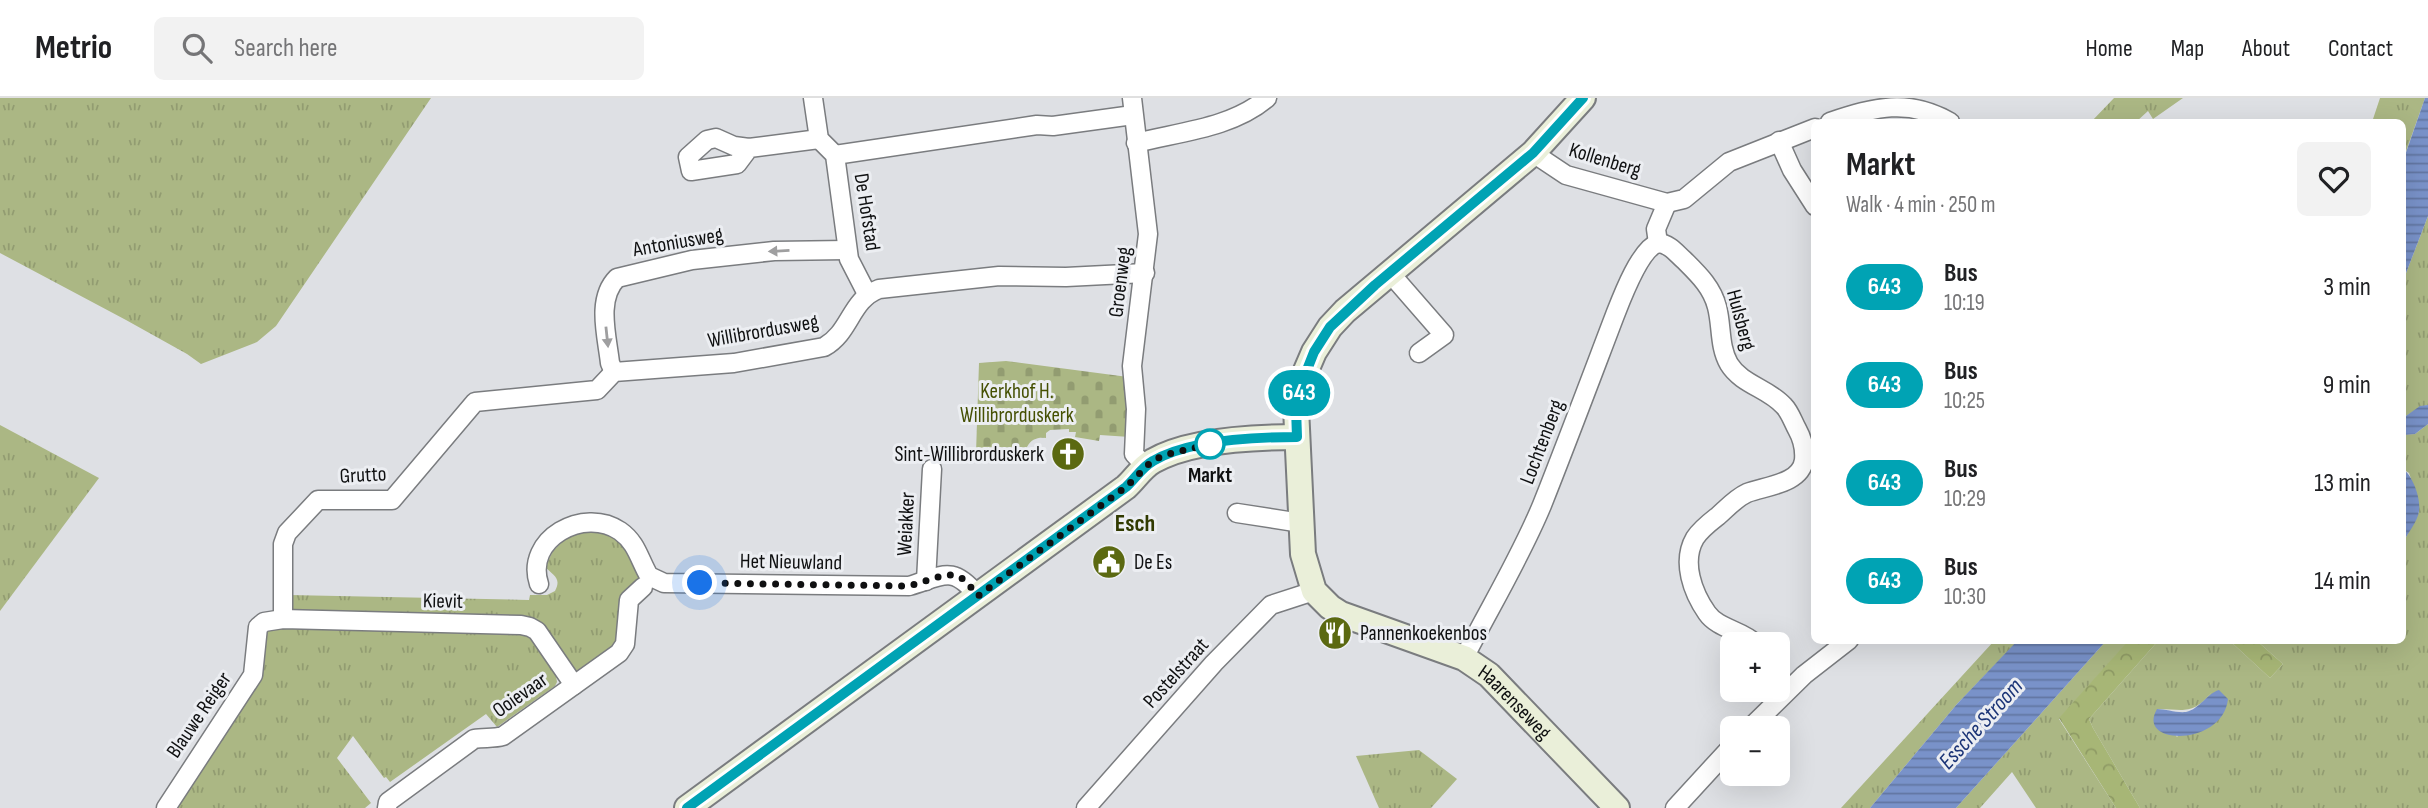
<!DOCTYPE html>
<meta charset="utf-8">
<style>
body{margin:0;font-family:"Sofia Sans Condensed",sans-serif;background:#f2f2f2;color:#202124;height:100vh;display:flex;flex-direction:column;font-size:26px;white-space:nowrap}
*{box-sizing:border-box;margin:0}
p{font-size:23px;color:#757577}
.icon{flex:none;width:38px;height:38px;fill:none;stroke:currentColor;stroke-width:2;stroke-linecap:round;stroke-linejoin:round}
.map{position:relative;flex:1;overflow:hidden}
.details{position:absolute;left:1811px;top:21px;width:595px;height:525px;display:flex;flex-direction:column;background:#fff;border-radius:10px;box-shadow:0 7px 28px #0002}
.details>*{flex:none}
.badge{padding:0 14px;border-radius:23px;font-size:24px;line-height:46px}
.buttons{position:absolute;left:1720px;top:534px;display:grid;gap:14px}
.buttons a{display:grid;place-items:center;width:70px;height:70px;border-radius:10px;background:#fff;box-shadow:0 7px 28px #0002;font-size:35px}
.you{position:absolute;width:35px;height:35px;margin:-18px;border:5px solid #fff;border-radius:50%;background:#1a73e8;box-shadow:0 0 0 10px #1a73e833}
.map>.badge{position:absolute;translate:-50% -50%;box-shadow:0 0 0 4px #fff}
.round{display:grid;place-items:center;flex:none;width:74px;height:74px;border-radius:10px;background:#f2f2f2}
.headline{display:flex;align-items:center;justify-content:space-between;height:119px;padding:0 35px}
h1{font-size:33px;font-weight:700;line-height:52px}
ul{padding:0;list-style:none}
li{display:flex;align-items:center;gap:21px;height:98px;padding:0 35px}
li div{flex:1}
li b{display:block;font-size:26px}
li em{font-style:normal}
li .badge{min-width:77px;font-weight:700;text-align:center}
header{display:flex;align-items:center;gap:42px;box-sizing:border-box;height:98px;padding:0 35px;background:#fff;border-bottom:2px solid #e0e0e0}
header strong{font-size:33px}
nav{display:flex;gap:38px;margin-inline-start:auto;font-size:24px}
.search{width:490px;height:63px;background:#f2f2f2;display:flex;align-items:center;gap:18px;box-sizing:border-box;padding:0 24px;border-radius:10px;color:#757577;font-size:26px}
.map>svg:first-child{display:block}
.grass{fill:url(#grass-tufts);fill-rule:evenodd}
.forest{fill:url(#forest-crowns)}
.cemetery{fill:url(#cemetery-stones)}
.water{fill:url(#water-rules)}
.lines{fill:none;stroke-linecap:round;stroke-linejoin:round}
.street-casing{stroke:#7a7c7f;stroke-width:21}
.secondary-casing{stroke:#7a7c7f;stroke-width:28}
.street{stroke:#fff;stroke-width:18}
.secondary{stroke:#eaefd9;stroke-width:24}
.oneway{fill:#9f9fa0}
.line-casing{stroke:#fff;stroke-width:16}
.line{stroke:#00a3b4;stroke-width:10}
.walk{stroke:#0f1011;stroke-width:7;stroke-dasharray:0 12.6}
.stop-dot{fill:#fff;stroke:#00a3b4;stroke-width:3.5}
.labels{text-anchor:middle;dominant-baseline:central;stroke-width:6;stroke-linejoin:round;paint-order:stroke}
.street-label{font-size:21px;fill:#0f1011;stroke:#eceef2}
.park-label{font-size:21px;fill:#455003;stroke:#eceef2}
.poi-label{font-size:21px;fill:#0f1011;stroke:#eceef2;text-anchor:start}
.stop-label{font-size:21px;font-weight:bold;fill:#0f1011;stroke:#eceef2}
.water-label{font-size:23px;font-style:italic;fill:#1c3577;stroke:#eceef2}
.quarter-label{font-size:24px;font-weight:bold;fill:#313a00;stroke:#eceef2}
</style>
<header>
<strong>Metrio</strong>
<div class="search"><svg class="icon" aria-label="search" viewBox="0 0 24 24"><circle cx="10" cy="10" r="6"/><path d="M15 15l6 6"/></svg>Search here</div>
<nav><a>Home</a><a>Map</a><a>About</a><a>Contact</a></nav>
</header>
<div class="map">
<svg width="2428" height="710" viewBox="0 0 2428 710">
<defs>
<pattern id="grass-tufts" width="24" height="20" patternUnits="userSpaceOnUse" patternTransform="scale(1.75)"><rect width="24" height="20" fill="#abb784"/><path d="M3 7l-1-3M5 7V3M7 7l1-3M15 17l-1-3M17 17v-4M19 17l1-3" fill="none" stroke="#929c71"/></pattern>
<pattern id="forest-crowns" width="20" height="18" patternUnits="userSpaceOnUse" patternTransform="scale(1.75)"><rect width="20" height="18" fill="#a7b676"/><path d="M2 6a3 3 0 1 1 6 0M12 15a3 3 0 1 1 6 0" fill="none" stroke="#8f9b65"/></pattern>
<pattern id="cemetery-stones" width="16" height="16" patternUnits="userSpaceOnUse" patternTransform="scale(1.75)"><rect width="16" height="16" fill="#abb784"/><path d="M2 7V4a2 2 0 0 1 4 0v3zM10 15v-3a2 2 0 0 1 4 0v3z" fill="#929c71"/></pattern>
<pattern id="water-rules" width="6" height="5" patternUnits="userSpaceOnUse" patternTransform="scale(1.75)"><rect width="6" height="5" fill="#7992c9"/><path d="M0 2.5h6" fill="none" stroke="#6276a2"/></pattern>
</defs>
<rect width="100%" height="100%" fill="#dee0e4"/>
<g class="grass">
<path d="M 0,0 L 431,0 L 276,228 L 257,244 L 201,266 L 187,256 L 126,222 L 0,155 Z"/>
<path d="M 2114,0 L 2183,0 L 2153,21 L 2148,13 L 2136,24 L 2091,24 Z"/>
<path d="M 2380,0 L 2425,0 L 2403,62 L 2403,24 L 2372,24 Z"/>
<path d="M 2428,118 L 2428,307 L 2420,309 L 2403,320 L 2403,183 Z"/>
<path d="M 2428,326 L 2428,710 L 2140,710 L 2093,630 L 2089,621 L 2158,543 L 2230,543 L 2270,580 L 2283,566 L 2257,543 L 2403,542 L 2403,445 L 2419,414 L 2416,395 L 2409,375 L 2403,371 L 2403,337 L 2415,336 ZM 2212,594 L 2177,639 L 2157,611 C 2184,611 2192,618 2212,594 Z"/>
<path d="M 0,327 L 99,380 L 0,513 Z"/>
<path d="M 596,433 L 617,437 L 616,441 L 629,455 L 641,480 L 619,547 L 579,574 L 569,570 L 534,520 L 301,517 L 290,511 L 289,497 L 529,502 L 530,497 L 547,497 L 555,493 C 562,480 553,477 545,469 L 545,464 L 548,463 L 553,453 L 563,443 L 561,439 L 568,434 Z"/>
<path d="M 273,529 L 527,533 L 558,575 L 556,578 L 557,584 L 555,588 L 497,629 L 486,616 L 390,684 L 386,679 L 384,680 L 353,638 L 337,660 L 371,705 L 365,710 L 172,710 L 193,683 L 195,683 L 258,586 L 263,575 L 264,536 Z"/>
<path d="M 1994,543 L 2018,543 L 1957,606 L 1870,710 L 1841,710 Z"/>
<path d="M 2106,543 L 2129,543 L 2059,621 L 2116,710 L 2036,710 L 2012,674 L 1980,710 L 1956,710 Z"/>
<path d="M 1419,652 L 1457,681 L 1431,710 L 1379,710 L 1356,658 Z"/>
</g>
<g class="forest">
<path d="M 2129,542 L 2158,543 L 2089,621 L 2093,630 L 2140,710 L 2116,710 L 2059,620 Z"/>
<path d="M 2230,543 L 2257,543 L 2283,566 L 2270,580 Z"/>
</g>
<path class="cemetery" d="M 1006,263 L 1128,279 L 1130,339 L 1100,337 L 1099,343 L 1075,339 L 1076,334 L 1069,334 L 1069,331 L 1050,332 L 1046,335 L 1046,340 C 1038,339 1031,341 1027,349 L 1031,361 L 1024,360 L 1024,357 L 976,355 L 979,265 Z"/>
<g class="water">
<path d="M 2425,0 L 2428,0 L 2428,118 L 2403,183 L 2403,63 Z"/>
<path d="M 2428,307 L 2428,326 L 2415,336 L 2403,337 L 2403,320 L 2420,308 Z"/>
<path d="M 2403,371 C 2413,378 2421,401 2419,413 C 2418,423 2407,436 2403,445 L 2403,419 L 2406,408 L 2403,399 Z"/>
<path d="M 2018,542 L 2106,543 L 1956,710 L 1870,710 L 1957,606 Z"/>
<path d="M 2219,592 L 2228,601 C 2223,649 2135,648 2157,611 C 2166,611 2176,615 2186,614 C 2200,611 2206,596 2219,592 Z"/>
</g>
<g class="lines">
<g class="street-casing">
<g id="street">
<path d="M 813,0 L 819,41 L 835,57 L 849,161 L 867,196"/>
<path d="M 1132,0 L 1148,136 L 1132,268 L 1136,311 L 1134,356 L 1145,368"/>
<path d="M 1830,24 C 1875,9 1908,0 1950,24"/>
<path d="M 1779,43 L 1792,72 L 1815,108"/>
<path d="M 1136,45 C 1179,34 1232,30 1267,0"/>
<path d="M 749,50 L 737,66 L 691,73 L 688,59 L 707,42 L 716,40 L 734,48 L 749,50 L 819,41"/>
<path d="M 1533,55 L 1566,77 L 1667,105 L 1684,101 L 1729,64 L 1815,30"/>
<path d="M 835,57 L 1037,27 L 1053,28 L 1133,17"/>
<path d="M 1658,145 C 1670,146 1676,155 1684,162 C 1698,176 1712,189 1717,209 C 1722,228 1719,249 1729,266 C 1742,287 1768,290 1784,308 C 1790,314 1793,324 1797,331 C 1802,340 1805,351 1804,362 C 1801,386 1765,388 1747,395 C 1736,400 1727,410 1718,418 C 1709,425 1701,431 1695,440 C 1681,464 1693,495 1707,515 C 1718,531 1742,532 1756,546"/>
<path d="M 1658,145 L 1656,131 L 1667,105"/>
<path d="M 1390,175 L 1444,237 L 1419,255"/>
<path d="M 614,274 L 610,265 C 607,238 596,201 617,180 L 692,162 L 774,153 L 847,152"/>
<path d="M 1237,415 L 1301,425"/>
<path d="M 926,483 L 932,371"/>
<path d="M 539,486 C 524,441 584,408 620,433 C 637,445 639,461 649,478 L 664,485 L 909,488 C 943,478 952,466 978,498"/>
<path d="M 283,521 L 283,446 L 287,435 L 318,402 L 392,402 L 475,304 L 597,292 L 614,274 L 734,265 L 824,249 C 851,234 850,202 879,191 L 999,178 L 1066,179 L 1145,175"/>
<path d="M 1464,560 C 1490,509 1520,460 1542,407 C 1567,344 1591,280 1615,217 C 1622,199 1640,151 1658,145"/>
<path d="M 1750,630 L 1804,577 L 1849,542"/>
<path d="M 166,710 L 253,577 L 258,529 L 264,524 L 283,521 L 521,527 L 530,529 L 537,533 L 574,587"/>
<path d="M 387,710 L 388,704 L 474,641 C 484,639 493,641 503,638 L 619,555 L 625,546 L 629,502 L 643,489"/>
<path d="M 1086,710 L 1214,565 L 1271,507 L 1314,493"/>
<path d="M 1675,710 L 1732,648"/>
</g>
</g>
<g class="secondary-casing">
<g id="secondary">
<path id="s1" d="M 1583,0 L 1533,55 L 1345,213 L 1330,229 L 1314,254 L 1305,275 L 1296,310 L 1303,456 L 1314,493 L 1330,509 L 1341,516 L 1464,560 L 1489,577 L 1617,710"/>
<path d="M 687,710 L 1126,389 C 1135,381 1142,369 1153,363 C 1189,342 1255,339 1297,339"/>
</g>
</g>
<use href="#street" class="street"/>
<use href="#secondary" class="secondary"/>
</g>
<defs><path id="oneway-solid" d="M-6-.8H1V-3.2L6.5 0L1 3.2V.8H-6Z" transform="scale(1.75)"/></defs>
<g class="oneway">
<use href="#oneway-solid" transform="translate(779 153) rotate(177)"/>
<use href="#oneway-solid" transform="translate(607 239) rotate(84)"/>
</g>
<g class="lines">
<g class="line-casing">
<path id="line" d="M 687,710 L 1126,389 C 1135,381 1142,369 1153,363 C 1188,342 1256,339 1297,339 L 1296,310 L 1301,287 L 1314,254 L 1330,229 L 1375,187 L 1533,55 L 1583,0"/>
</g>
<use href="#line" class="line"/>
<path class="walk" d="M 700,485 L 909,488 L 945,477 L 955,477 L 965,482 L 978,498 L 1126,389 L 1152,363 L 1165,357 L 1210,346"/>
</g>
<defs>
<g id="church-disc" transform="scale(1.75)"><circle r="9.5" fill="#5b6911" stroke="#eceef2"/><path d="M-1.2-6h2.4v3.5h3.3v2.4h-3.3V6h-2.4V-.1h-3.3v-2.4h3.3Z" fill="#fff"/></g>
<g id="civic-disc" transform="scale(1.75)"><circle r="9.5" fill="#5b6911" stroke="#eceef2"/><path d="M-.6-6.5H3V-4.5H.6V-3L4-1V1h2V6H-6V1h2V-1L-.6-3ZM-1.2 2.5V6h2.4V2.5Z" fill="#fff"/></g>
<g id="restaurant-disc" transform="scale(1.75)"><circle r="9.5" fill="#5b6911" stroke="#eceef2"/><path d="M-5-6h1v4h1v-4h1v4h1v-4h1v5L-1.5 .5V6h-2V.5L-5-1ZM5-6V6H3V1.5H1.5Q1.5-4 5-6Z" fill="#fff"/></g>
</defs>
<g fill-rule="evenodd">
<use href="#church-disc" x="1068" y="356"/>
<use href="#civic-disc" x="1109" y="464"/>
<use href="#restaurant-disc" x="1335" y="535"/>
</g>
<circle class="stop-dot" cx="1210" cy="346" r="14"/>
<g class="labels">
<g class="street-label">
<text transform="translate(1605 62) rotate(17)">Kollenberg</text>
<text transform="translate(867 114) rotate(81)">De Hofstad</text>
<text transform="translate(678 144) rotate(-10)">Antoniusweg</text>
<text transform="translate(1120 184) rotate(-83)">Groenweg</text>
<text transform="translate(1741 222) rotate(75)">Hulsberg</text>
<text transform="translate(763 233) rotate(-10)">Willibrordusweg</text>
<text transform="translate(1542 344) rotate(-69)">Lochtenberg</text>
<text transform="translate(363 377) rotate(-3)">Grutto</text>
<text transform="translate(906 426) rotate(-87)">Weiakker</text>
<text transform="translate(791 464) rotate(1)">Het Nieuwland</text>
<text transform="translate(443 503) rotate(1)">Kievit</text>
<text transform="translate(1176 575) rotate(-48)">Postelstraat</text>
<text transform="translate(520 597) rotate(-35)">Ooievaar</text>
<text stroke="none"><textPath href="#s1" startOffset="849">Haarenseweg</textPath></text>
<text transform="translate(199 617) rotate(-56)">Blauwe Reiger</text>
</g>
<g class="park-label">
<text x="1017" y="293">Kerkhof H.<tspan x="1017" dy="24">Willibrorduskerk</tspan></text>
</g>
<g class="poi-label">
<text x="1044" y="356" text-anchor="end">Sint-Willibrorduskerk</text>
<text x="1134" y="464">De Es</text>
<text x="1360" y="535">Pannenkoekenbos</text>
</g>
<g class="stop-label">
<text x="1210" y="377">Markt</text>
</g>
<g class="water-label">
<text transform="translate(1981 626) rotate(-48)">Essche Stroom</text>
</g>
<g class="quarter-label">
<text x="1135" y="425">Esch</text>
</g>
</g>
</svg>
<div class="buttons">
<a>+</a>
<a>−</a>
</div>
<div class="you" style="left:700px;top:485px"></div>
<b class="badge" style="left:1299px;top:295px;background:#00a3b4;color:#fff">643</b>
<section class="details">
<div class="headline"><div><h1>Markt</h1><p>Walk · 4 min · 250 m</p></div><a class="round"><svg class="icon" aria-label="heart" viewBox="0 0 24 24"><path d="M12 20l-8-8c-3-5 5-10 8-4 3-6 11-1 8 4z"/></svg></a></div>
<ul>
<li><span class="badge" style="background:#00a3b4;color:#fff">643</span><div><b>Bus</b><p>10:19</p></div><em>3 min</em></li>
<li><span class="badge" style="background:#00a3b4;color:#fff">643</span><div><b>Bus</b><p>10:25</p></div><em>9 min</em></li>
<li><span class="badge" style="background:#00a3b4;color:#fff">643</span><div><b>Bus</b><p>10:29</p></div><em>13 min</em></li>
<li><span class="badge" style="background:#00a3b4;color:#fff">643</span><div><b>Bus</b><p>10:30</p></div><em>14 min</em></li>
</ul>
</section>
</div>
